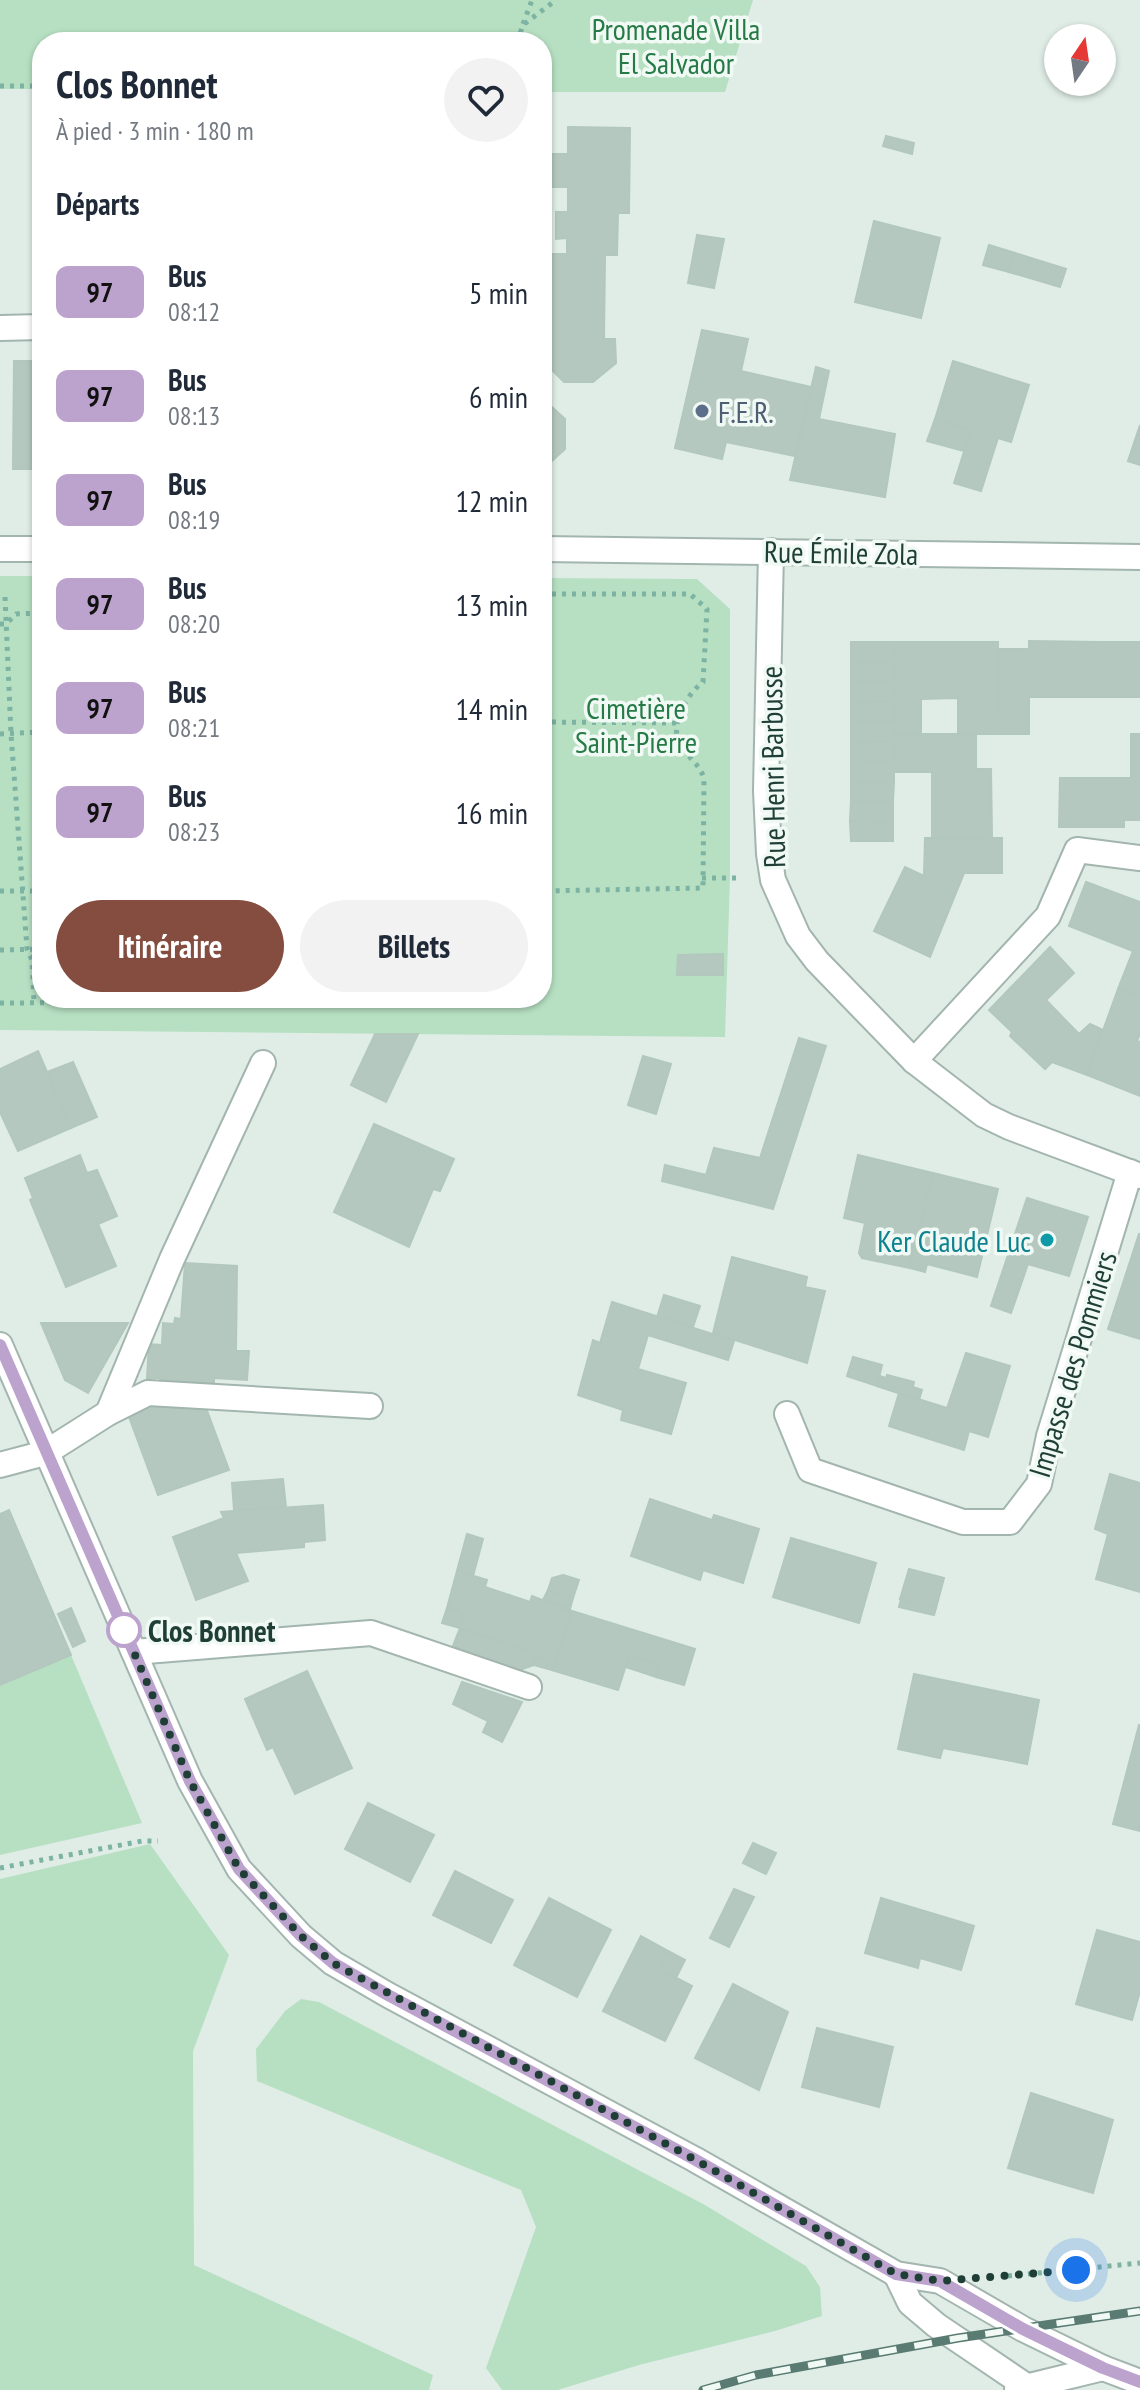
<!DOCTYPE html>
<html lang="fr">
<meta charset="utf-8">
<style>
body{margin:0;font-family:"PT Sans Narrow",sans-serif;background:#f2f2f3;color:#1f2937;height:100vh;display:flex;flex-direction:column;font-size:30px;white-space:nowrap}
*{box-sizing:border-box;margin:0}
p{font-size:26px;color:#747a83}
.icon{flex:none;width:44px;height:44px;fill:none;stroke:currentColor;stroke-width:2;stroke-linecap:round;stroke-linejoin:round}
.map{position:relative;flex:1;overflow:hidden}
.panel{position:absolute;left:32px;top:32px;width:520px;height:976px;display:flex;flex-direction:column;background:#fff;border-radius:32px;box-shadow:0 2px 6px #0004}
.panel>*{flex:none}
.badge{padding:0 16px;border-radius:12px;font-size:28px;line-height:52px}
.needle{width:52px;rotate:13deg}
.controls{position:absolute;left:1044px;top:24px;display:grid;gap:16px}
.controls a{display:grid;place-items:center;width:72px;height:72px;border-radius:50%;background:#fff;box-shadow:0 2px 6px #0004;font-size:40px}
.you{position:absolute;width:40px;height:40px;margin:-20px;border:6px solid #fff;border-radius:50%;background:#1a73e8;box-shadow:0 0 0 12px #1a73e833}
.map>.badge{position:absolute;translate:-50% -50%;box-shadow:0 0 0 4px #fff}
h2{padding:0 24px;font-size:30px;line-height:72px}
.round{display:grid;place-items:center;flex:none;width:84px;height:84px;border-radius:42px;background:#f2f2f3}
.overview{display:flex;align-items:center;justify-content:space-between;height:136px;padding:0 24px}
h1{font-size:38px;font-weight:800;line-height:60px}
.primary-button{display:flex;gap:16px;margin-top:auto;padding:16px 24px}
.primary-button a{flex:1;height:92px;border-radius:48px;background:#844d40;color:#fff;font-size:32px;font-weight:800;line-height:92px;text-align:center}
.primary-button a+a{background:#f2f2f3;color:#1f2937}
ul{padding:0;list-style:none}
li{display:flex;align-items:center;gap:24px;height:104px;padding:0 24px}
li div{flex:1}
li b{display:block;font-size:30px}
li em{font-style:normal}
li .badge{min-width:88px;font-weight:700;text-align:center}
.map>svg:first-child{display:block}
.green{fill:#b7e0c2}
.building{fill:#b5c8c0;stroke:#b2c7be;stroke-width:2}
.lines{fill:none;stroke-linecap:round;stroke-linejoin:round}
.minor-casing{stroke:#a2b5ae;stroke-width:28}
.path{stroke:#7db3a3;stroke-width:5;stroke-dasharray:4 6;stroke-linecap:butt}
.minor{stroke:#fff;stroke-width:24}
.rail-casing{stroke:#597b72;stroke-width:9}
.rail{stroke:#f1f9f5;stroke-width:6;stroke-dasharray:18;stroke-linecap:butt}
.line-casing{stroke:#fff;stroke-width:18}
.line{stroke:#bca3ce;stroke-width:12}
.walk{stroke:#1f3f36;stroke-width:8;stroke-dasharray:0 14.4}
.service-dot{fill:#5c6f8a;stroke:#f1f9f5;stroke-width:3}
.culture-dot{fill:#0f9aa8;stroke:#f1f9f5;stroke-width:3}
.stop-dot{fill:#fff;stroke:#bca3ce;stroke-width:4}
.labels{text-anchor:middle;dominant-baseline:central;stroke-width:7;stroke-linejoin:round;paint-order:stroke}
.park-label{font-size:30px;fill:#257a46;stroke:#f1f9f5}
.service-label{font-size:30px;fill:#4e5e75;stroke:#f1f9f5;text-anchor:start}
.street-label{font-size:30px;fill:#1f3f36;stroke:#f1f9f5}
.culture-label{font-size:30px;fill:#0d838f;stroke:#f1f9f5;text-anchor:end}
.stop-label{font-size:30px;font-weight:bold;fill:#1f3f36;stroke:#f1f9f5;text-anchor:start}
</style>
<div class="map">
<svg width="1140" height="2390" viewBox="0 0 1140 2390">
<rect width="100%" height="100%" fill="#e0ede7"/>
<g class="green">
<path d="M 0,0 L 753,0 L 725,92 L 542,92 L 542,42 L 42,42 L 42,89 L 0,89 Z"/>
<path d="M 0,576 L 42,576 L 42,998 L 542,998 L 542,578 L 697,579 L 730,609 L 730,878 L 725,1037 L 0,1030 Z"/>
<path d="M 71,1655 L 142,1823 L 0,1855 L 0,1685 Z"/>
<path d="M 150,1844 L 229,1955 L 193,2051 L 194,2265 L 433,2375 L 429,2390 L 0,2390 L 0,1879 Z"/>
<path d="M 301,1999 L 319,2002 L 705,2205 L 806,2266 L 820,2287 L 822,2316 L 775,2331 L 639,2365 L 558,2390 L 502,2390 L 486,2368 L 536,2227 L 521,2190 L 257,2081 L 256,2049 L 285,2011 Z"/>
</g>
<g class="building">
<path d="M 568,127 L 630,128 L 629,213 L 618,213 L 617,255 L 605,255 L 604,339 L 615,339 L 616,363 L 593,382 L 564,382 L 542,360 L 544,254 L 567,254 L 567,238 L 556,239 L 556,212 L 568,212 L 568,187 L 544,187 L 543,154 L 568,154 Z"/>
<path d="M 886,136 L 914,143 L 912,154 L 883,146 Z"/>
<path d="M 874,221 L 940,238 L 921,318 L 855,302 Z"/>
<path d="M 697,235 L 724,239 L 714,288 L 688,283 Z"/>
<path d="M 542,237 L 548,237 L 547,254 L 542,254 Z"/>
<path d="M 989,245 L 1015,253 L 1009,272 L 983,265 Z"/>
<path d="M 1015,253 L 1066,269 L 1060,287 L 1009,272 Z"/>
<path d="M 702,330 L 748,339 L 741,371 L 811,387 L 795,456 L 726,442 L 722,459 L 675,448 Z"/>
<path d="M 14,361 L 42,361 L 42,469 L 13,469 Z"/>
<path d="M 953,361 L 1029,385 L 1011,442 L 998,438 L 981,491 L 954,483 L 971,430 L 935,419 Z"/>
<path d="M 816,367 L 829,371 L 819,419 L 895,434 L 885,497 L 790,480 Z"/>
<path d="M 542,398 L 565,419 L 565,449 L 542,470 Z"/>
<path d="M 935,419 L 971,430 L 964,451 L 927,441 Z"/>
<path d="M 1140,425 L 1140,465 L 1128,461 Z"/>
<path d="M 1029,641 L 1099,642 L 1099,697 L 1029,697 L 1029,734 L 997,734 L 998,649 L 1029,649 Z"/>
<path d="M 851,642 L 894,642 L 894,662 L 851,663 Z"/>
<path d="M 894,642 L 998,642 L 997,734 L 958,734 L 958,698 L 921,699 L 921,734 L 894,734 Z"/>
<rect x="1099" y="642" width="41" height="55"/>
<path d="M 894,662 L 894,681 L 851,681 L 851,663 Z"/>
<path d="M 851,681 L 894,681 L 894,701 L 851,702 Z"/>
<path d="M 894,701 L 894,721 L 851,722 L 851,702 Z"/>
<path d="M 894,721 L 894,741 L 851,742 L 851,722 Z"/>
<path d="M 894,734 L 976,734 L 976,769 L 991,769 L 992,838 L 932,838 L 932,772 L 894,772 Z"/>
<path d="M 1131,734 L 1140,734 L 1140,820 L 1124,820 L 1124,827 L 1059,827 L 1060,778 L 1131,778 Z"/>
<path d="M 894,741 L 894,762 L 851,763 L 851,742 Z"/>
<path d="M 894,762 L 894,782 L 851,783 L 851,763 Z"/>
<path d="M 894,782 L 893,801 L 851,801 L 851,783 Z"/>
<path d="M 851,801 L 893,801 L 893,822 L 850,821 Z"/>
<path d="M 850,821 L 893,822 L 893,841 L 851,841 Z"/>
<path d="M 925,838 L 1002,838 L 1002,873 L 964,873 L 930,957 L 874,931 L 905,867 L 924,876 Z"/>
<path d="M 1086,882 L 1140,902 L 1140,997 L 1118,989 L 1133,951 L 1069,926 Z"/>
<path d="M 1050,947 L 1074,973 L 1046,1000 L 1079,1034 L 1090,1024 L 1103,1030 L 1087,1075 L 1052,1062 L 1045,1069 L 1010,1036 L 1012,1032 L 989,1010 Z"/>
<path d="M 723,954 L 723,975 L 677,975 L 678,955 Z"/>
<path d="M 1118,989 L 1140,997 L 1140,1034 L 1137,1041 L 1140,1042 L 1140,1096 L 1087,1075 Z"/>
<path d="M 375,1034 L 418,1034 L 386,1102 L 351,1085 Z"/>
<path d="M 799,1038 L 826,1046 L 773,1209 L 662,1181 L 665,1165 L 706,1175 L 714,1148 L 760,1158 Z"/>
<path d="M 38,1051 L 71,1128 L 18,1151 L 0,1112 L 0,1069 Z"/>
<path d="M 643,1056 L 671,1064 L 656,1114 L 628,1105 Z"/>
<path d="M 73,1062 L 97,1117 L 71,1128 L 47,1072 Z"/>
<path d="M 374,1124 L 454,1159 L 440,1191 L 433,1189 L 409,1247 L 334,1212 Z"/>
<path d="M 80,1155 L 87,1173 L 97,1170 L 117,1216 L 98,1224 L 116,1266 L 66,1287 L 30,1200 L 33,1198 L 25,1178 Z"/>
<path d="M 858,1155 L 933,1173 L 910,1268 L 862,1258 L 859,1253 L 865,1223 L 844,1218 Z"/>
<path d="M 933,1173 L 998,1189 L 977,1277 L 927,1264 L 925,1272 L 910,1268 Z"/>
<path d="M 1027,1198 L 1088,1217 L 1069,1276 L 1028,1264 L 1011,1313 L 991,1306 Z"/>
<path d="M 1139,1234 L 1140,1234 L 1140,1339 L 1108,1329 Z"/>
<path d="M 732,1257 L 807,1277 L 805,1287 L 825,1291 L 807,1363 L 713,1333 Z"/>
<path d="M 185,1263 L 237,1266 L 236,1351 L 249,1351 L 247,1380 L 214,1378 L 214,1384 L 160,1381 L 160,1378 L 147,1378 L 149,1344 L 162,1345 L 163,1323 L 174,1324 L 175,1318 L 181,1319 Z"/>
<path d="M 664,1295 L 700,1306 L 693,1327 L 657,1317 Z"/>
<path d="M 612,1302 L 734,1341 L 728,1360 L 648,1335 L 638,1369 L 686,1383 L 671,1434 L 621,1420 L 623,1410 L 578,1395 L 593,1340 L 600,1343 Z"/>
<path d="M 41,1323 L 128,1323 L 88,1393 L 65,1380 Z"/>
<path d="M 966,1353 L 1010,1366 L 988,1437 L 969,1431 L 964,1450 L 889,1426 L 899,1393 L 947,1408 Z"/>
<path d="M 853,1357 L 882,1365 L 877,1386 L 847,1376 Z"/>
<path d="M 887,1375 L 914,1382 L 913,1387 L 922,1390 L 919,1400 L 877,1386 L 880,1376 L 886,1378 Z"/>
<path d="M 152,1406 L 206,1408 L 229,1470 L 158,1495 L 128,1414 Z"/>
<path d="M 1110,1474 L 1140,1483 L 1140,1592 L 1096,1579 L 1108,1534 L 1095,1529 Z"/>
<path d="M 283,1479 L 286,1507 L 234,1510 L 232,1483 Z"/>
<path d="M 650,1499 L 712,1520 L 714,1515 L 759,1529 L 743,1583 L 703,1570 L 700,1580 L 631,1556 Z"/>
<path d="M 323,1505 L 325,1540 L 304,1542 L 304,1547 L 236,1553 L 248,1581 L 196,1600 L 173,1537 L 224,1518 L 221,1512 Z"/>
<path d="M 9,1510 L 71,1655 L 0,1685 L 0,1514 Z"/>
<path d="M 467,1534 L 483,1539 L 473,1576 L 457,1571 Z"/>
<path d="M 791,1538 L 876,1563 L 859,1623 L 773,1597 Z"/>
<path d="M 909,1569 L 944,1578 L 936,1608 L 900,1599 Z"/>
<path d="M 457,1571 L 487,1580 L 485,1587 L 530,1602 L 532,1596 L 572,1611 L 555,1662 L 460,1628 L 463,1614 L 447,1608 Z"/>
<path d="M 563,1575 L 579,1580 L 573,1598 L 548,1590 L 552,1578 Z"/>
<path d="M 548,1590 L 573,1598 L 570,1609 L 543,1600 Z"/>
<path d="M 901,1599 L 936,1608 L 934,1615 L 899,1607 Z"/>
<path d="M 71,1608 L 85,1641 L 73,1647 L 58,1614 Z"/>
<path d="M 447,1608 L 463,1614 L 460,1628 L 442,1623 Z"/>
<path d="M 572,1611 L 695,1649 L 684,1685 L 656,1677 L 659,1665 L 629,1656 L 618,1690 L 552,1670 Z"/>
<path d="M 460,1628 L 537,1655 L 534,1665 L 520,1670 L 453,1646 Z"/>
<path d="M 537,1655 L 555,1662 L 552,1670 L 534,1665 Z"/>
<path d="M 629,1656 L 659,1665 L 656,1677 L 626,1667 Z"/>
<path d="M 307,1671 L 352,1768 L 295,1794 L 273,1747 L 267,1750 L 245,1699 Z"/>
<path d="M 914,1674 L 1039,1700 L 1027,1764 L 943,1748 L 940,1758 L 898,1749 Z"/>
<path d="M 462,1682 L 522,1702 L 502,1742 L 483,1732 L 488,1721 L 453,1704 Z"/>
<path d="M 1139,1725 L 1140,1725 L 1140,1831 L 1113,1824 Z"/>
<path d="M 368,1803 L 434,1835 L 410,1882 L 345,1849 Z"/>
<path d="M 753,1843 L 776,1853 L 766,1874 L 743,1863 Z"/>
<path d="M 455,1871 L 513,1900 L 491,1943 L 433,1915 Z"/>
<path d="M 734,1889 L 754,1897 L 729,1947 L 710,1938 Z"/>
<path d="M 549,1898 L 611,1930 L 577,1997 L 514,1965 Z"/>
<path d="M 881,1898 L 974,1926 L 961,1970 L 920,1958 L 918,1968 L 865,1953 Z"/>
<path d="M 1097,1930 L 1140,1942 L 1140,1991 L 1132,2020 L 1076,2004 Z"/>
<path d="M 641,1936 L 668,1951 L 659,1969 L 692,1986 L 665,2041 L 603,2011 Z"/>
<path d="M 668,1951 L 685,1960 L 676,1978 L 659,1969 Z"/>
<path d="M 733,1984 L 788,2012 L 759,2090 L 695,2058 Z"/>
<path d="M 817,2028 L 893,2047 L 879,2107 L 802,2087 Z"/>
<path d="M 1031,2093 L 1113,2120 L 1093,2193 L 1008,2168 Z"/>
</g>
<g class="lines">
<g class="minor-casing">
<g id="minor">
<path d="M 0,328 L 42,327"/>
<path d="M 0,549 L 42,549"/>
<path d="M 542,549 L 1140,557"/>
<path d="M 771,551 L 766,791 L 769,854 L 773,880 L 798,936 L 817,961 L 914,1061 L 984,1115 L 1009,1127 L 1140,1176"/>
<path d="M 914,1061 L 1048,916 L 1077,850 L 1140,858"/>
<path d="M 0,1345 L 190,1781 L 239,1869 L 301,1936 L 333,1963 L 388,1995 L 694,2159 L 896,2274 L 940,2281 L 1023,2329 L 1103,2368 L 1140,2382"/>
<path d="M 108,1413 L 172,1259 L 263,1063"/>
<path d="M 787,1414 L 810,1470 L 963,1522 L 1010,1522 L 1039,1484 L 1049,1436 L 1130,1172"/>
<path d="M 0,1465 L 45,1453 L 108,1413 L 148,1393 L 370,1406"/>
<path d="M 134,1652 L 371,1633 L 529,1687"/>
<path d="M 896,2274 L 910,2303 L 936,2325 L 1032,2390"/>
<path d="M 1017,2389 L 1103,2368"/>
</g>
</g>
<g class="path">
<path d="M 523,24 L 532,0"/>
<path d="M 517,42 L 523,25 L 556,0"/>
<path d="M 0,86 L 42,86"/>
<path d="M 542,594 L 690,594 L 707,609 L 703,682 C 686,695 667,727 682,748 C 690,759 699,764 704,778 L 703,888 L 542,891"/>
<path d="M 5,597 L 11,734 L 27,949 L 32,960 L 34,1003"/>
<path d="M 0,624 L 6,624 L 16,614 L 42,613"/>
<path d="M 542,722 L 678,723"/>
<path d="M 0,734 L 42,732"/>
<path d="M 702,878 L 736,878"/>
<path d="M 0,891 L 42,891"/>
<path d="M 0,950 L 42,949"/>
<path d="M 0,1003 L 198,1002 L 329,1005 L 337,998"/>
<path d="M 0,1868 L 142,1841 L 158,1841"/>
<path d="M 1008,2276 L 1140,2263"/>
</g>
<use href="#minor" class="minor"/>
<g class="rail-casing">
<path id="rail" d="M 703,2390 L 756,2375 L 958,2338 L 1140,2311"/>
</g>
<use href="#rail" class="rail"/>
</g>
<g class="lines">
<g class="line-casing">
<path id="line" d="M 0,1345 L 190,1781 L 239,1869 L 301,1936 L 333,1963 L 388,1995 L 694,2159 L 896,2274 L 940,2281 L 1023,2329 L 1103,2368 L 1140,2382"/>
</g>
<use href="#line" class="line"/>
<path class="walk" d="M 124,1630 L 121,1623 L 190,1781 L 239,1869 L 301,1936 L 333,1963 L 694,2159 L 896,2274 L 940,2281 L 1076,2270"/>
</g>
<circle class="service-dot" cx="702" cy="411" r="8"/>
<circle class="culture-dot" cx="1047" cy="1240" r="8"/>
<circle class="stop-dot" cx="124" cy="1630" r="16"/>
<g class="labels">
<g class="park-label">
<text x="676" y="28">Promenade Villa<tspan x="676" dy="34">El Salvador</tspan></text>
<text x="636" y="707">Cimetière<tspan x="636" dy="34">Saint-Pierre</tspan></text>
</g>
<g class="service-label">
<text x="718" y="411">F.E.R.</text>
</g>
<g class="street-label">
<text transform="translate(841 552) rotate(1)">Rue Émile Zola</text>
<text transform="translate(772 767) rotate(-91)">Rue Henri Barbusse</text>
<text transform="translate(1072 1364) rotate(-73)">Impasse des Pommiers</text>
</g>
<g class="culture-label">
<text x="1031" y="1240">Ker Claude Luc</text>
</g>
<g class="stop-label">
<text x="148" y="1630">Clos Bonnet</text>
</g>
</g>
</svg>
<div class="controls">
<a><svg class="needle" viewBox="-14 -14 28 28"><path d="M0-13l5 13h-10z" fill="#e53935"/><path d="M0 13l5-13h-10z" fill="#747a83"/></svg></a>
</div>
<div class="you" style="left:1076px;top:2270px"></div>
<section class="panel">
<div class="overview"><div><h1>Clos Bonnet</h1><p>À pied · 3 min · 180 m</p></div><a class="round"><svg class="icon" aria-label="heart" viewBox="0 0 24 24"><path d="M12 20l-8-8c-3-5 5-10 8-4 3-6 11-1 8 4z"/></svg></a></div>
<h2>Départs</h2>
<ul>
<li><span class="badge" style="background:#bca3ce;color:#111">97</span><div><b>Bus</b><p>08:12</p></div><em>5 min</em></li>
<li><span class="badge" style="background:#bca3ce;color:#111">97</span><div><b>Bus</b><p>08:13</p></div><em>6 min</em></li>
<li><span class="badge" style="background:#bca3ce;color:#111">97</span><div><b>Bus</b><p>08:19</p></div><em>12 min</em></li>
<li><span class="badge" style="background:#bca3ce;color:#111">97</span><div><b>Bus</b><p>08:20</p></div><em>13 min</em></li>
<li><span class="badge" style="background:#bca3ce;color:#111">97</span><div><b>Bus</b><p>08:21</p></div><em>14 min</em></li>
<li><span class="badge" style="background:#bca3ce;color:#111">97</span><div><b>Bus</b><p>08:23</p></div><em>16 min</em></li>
</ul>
<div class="primary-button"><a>Itinéraire</a><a>Billets</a></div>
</section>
</div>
